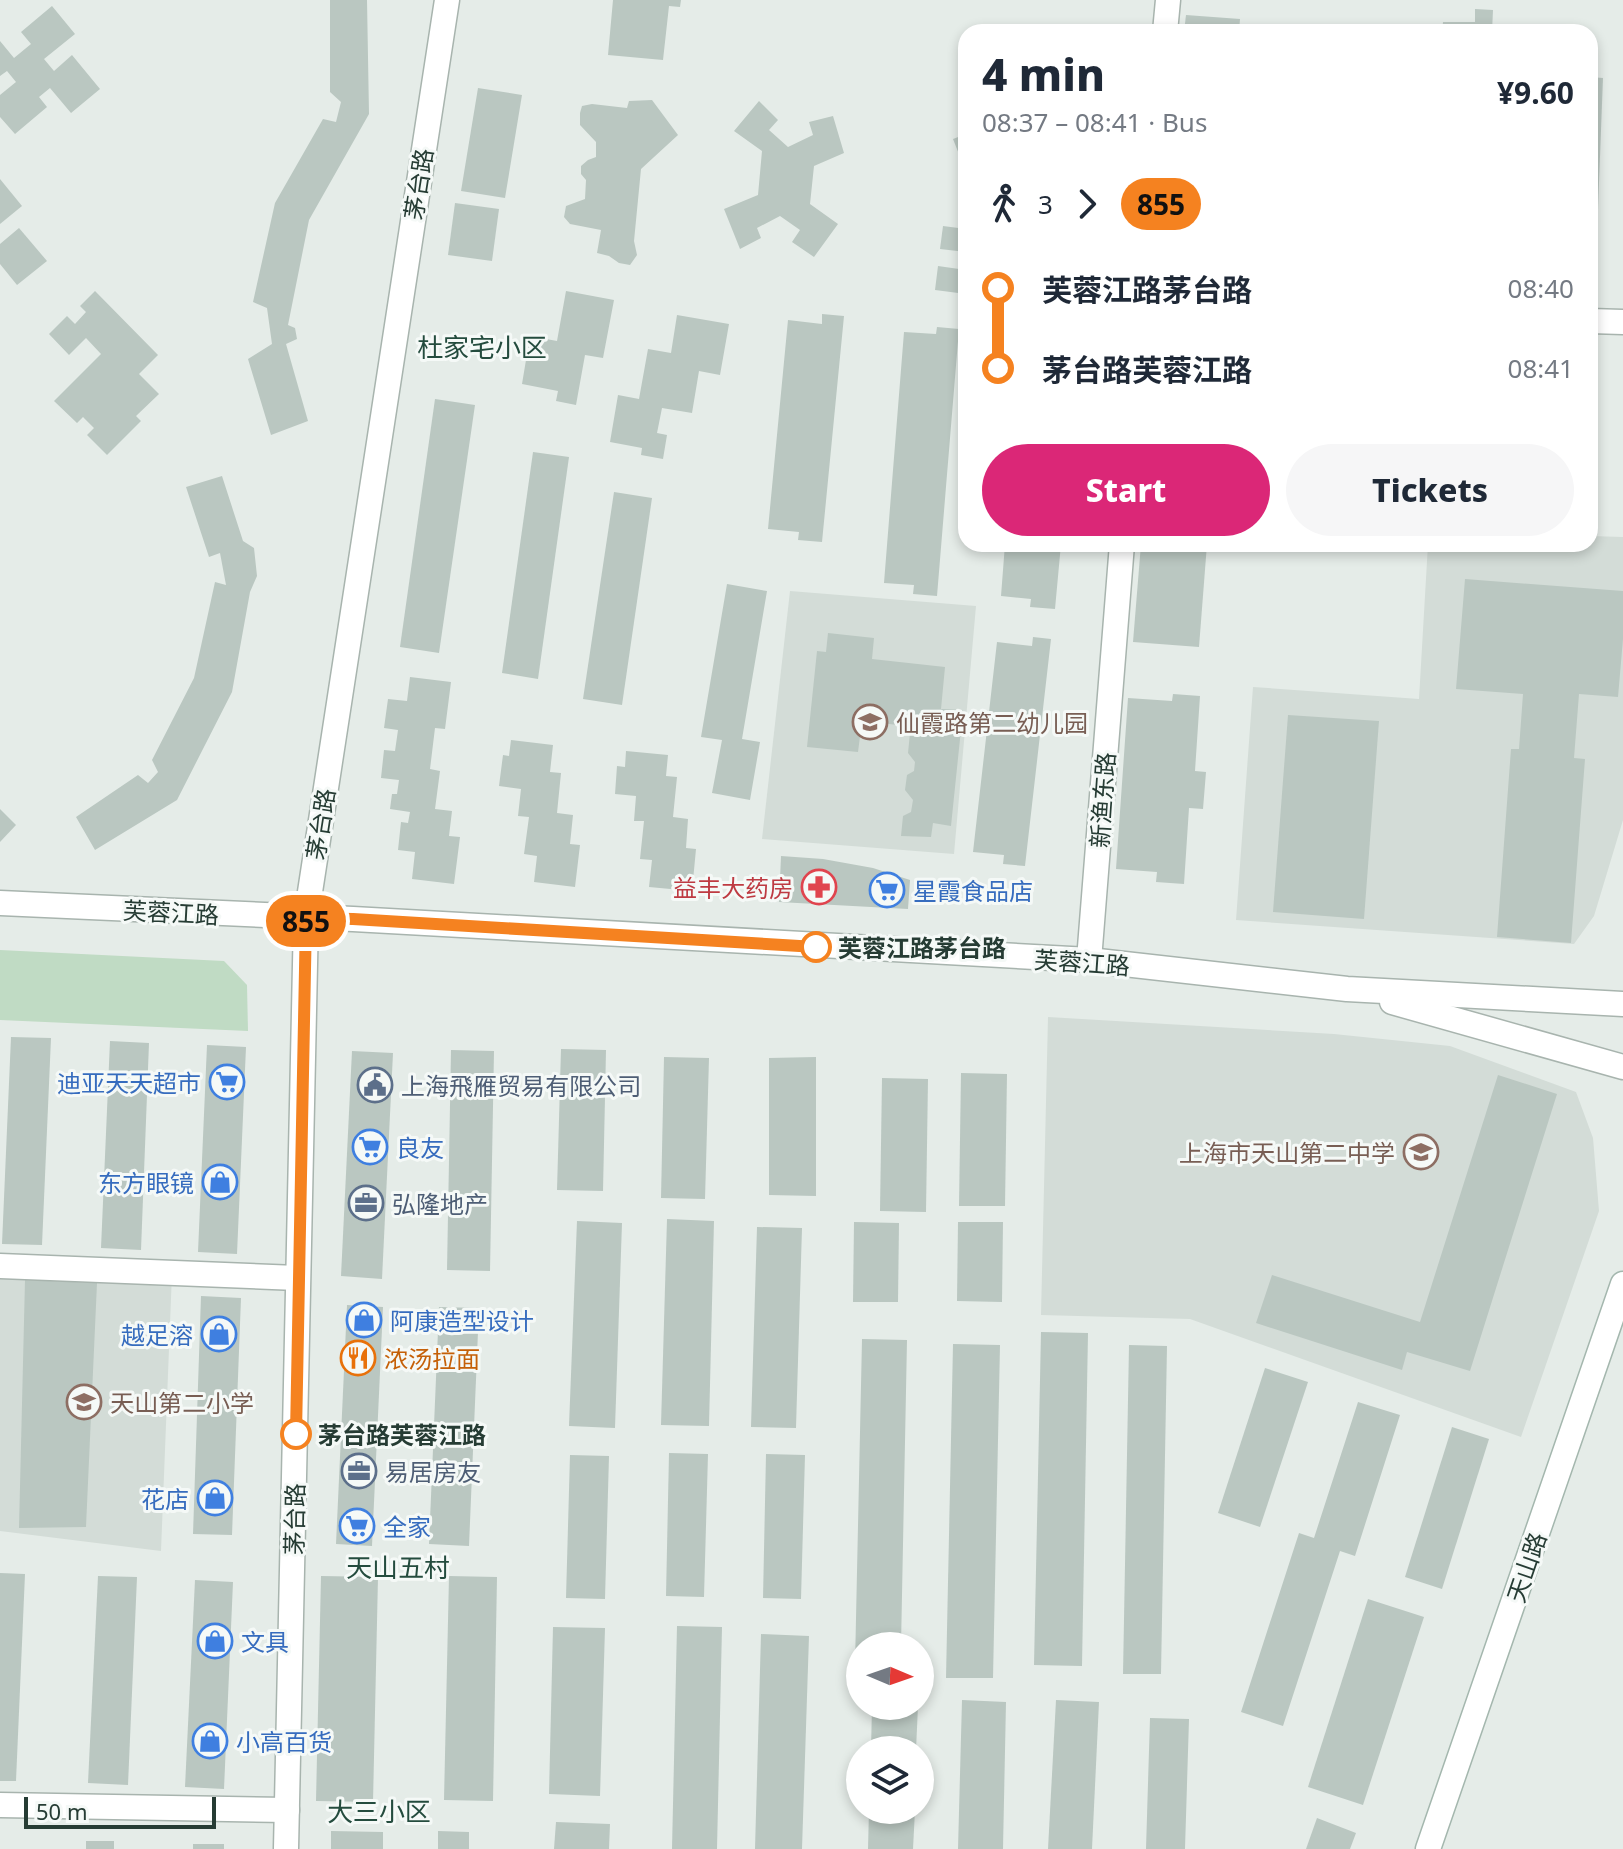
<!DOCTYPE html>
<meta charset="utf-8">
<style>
body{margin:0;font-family:"Noto Sans","Noto Sans SC",sans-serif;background:#f6f6f7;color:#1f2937;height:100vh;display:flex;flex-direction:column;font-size:30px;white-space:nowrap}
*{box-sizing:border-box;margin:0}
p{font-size:26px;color:#747a83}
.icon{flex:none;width:44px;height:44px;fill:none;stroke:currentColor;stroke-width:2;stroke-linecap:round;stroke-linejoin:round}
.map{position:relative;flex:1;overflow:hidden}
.sheet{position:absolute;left:958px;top:24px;width:640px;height:528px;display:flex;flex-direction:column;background:#fff;border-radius:24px;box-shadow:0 4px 12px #0003}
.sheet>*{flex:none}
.badge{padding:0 16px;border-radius:26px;font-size:28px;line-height:52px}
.needle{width:52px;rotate:92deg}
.controls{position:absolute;left:846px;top:1632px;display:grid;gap:16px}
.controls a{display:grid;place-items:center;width:88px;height:88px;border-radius:50%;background:#fff;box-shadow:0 4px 12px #0003;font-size:40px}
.scale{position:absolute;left:24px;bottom:20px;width:192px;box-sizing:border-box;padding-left:8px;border:4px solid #263c34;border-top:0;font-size:22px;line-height:28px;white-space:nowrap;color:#263c34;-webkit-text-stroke:6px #f5f9f7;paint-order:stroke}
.map>.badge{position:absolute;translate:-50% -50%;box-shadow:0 0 0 4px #fff}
.legs{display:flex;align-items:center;gap:12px;height:88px;padding:0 24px;font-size:26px}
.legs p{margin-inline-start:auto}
.head{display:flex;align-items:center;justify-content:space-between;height:136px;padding:0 24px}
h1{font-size:44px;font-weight:800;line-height:60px}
.action{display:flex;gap:16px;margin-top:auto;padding:16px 24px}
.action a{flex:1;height:92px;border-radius:48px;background:#db2777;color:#fff;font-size:32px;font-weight:800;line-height:92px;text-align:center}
.action a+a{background:#f6f6f7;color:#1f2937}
ul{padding:0 24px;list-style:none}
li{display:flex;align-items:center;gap:28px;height:80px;font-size:30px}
li i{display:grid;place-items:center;width:12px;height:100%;margin:0 10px;background:currentColor}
li i::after{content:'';width:20px;height:20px;margin:-10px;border:6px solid;border-radius:50%;background:#fff}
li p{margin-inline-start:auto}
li:first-child i{background:linear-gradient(#0000 50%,currentColor 0)}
li:last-child i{background:linear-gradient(currentColor 50%,#0000 0)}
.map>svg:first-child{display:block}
.built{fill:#d3dcd7}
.green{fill:#c0dbc4}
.building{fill:#bac7c1}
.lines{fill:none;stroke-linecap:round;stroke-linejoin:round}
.minor-casing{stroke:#a8b4ae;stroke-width:27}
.tertiary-casing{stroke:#a8b4ae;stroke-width:27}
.secondary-casing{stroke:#a4b7ae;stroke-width:27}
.minor{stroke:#fff;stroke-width:24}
.tertiary{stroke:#fff;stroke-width:24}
.secondary{stroke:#fff;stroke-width:24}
.line-1-casing{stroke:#fff;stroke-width:18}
.line-1{stroke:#f58220;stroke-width:12}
.stop-1-dot{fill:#fff;stroke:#f58220;stroke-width:4}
.labels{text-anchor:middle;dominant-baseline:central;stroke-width:6;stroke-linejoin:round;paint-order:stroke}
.street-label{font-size:24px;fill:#263c34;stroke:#f5f9f7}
.education-label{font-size:24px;fill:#785e54;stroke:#f5f9f7;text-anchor:start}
.health-label{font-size:24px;fill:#be3a42;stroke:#f5f9f7;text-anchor:end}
.shop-label{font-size:24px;fill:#366cbe;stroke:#f5f9f7;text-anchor:start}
.stop-label{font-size:24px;font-weight:bold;fill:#263c34;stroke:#f5f9f7;text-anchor:start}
.service-label{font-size:24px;fill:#4e5e75;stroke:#f5f9f7;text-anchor:start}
.food-label{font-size:24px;fill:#c56008;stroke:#f5f9f7;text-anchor:start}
.neighbourhood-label{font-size:26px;fill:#244c3e;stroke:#f5f9f7}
</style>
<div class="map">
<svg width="1623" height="1849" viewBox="0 0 1623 1849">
<rect width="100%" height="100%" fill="#e5ece8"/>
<g class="built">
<path d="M 1590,536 L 1623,537 L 1623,820 L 1594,916 L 1574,944 L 1236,920 L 1253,687 L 1419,699 L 1428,544 L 1590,544 Z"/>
<path d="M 790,591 L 976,606 L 954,854 L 762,839 Z"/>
<path d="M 1048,1017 L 1334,1034 L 1450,1046 L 1576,1092 L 1593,1138 L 1599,1211 L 1521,1437 L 1190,1319 L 1041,1315 Z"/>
<path d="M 0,1266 L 172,1273 L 161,1551 L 0,1531 Z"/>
</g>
<path class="green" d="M 0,950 L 224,961 L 247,985 L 248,1031 L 0,1020 Z"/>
<g class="building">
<path d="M 330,0 L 367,0 L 369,114 L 309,220 L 288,325 L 295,328 L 297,339 L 286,344 L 308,421 L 271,435 L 248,359 L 272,344 L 267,308 L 253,302 L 275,203 L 323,119 L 336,122 L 341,102 L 330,92 Z"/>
<path d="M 613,0 L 681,0 L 680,7 L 669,6 L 663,60 L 608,55 Z"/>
<path d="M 52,6 L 75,34 L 44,59 L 54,71 L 72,55 L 100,89 L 71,113 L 50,88 L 39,97 L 47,107 L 15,134 L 0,117 L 0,95 L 16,82 L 7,71 L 0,76 L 0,41 L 14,58 L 31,44 L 21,32 Z"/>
<path d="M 1475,9 L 1493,10 L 1492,32 L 1442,32 L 1443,22 L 1475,22 Z"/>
<path d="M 1186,15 L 1240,19 L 1239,32 L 1184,32 Z"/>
<path d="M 1590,77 L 1603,78 L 1597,235 L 1590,235 Z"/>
<path d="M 478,88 L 522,95 L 505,198 L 461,191 Z"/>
<path d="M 652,100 L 678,135 L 641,169 L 634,241 L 637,255 L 630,265 L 619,263 L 609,256 L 597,253 L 601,230 L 570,224 L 564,217 L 566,206 L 585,199 L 586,180 L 581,174 L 581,166 L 588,160 L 596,157 L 596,142 L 580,125 L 580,113 L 582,106 L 592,104 L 627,108 L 629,101 Z"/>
<path d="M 759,101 L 778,120 L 769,130 L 788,147 L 813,135 L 809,122 L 833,116 L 844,153 L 814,166 L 810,204 L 838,224 L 814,257 L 792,242 L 800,230 L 780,216 L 757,228 L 761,238 L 740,249 L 724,209 L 758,195 L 762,151 L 734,131 Z"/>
<path d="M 966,134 L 966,172 L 953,139 Z"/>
<path d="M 0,179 L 22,206 L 0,224 Z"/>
<path d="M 455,203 L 499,209 L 492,261 L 448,255 Z"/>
<path d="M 943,226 L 966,229 L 966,252 L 940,249 Z"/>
<path d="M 19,228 L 47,261 L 17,285 L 0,264 L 0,244 Z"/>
<path d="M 938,266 L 966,270 L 966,294 L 935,290 Z"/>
<path d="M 95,291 L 158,355 L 139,374 L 159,394 L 136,416 L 141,421 L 107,455 L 87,435 L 94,428 L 83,417 L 77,423 L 54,401 L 101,354 L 86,338 L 69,355 L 49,334 L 67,316 L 75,324 L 86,312 L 80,306 Z"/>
<path d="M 566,291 L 614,300 L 603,358 L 585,355 L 576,405 L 556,401 L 558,391 L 522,384 L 530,336 L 557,341 Z"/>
<path d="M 822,314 L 844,316 L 822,542 L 798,540 L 799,532 L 768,529 L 788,320 L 822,324 Z"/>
<path d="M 677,315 L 729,324 L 720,375 L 699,371 L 692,413 L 662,408 L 657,433 L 667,435 L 663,459 L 641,455 L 642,448 L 610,442 L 618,395 L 639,399 L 648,349 L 671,353 Z"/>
<path d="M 937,327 L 959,329 L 937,596 L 913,594 L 914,585 L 884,583 L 904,332 L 936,334 Z"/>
<path d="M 435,399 L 475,405 L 439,653 L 400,647 Z"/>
<path d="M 533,452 L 569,457 L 538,679 L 502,673 Z"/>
<path d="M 222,476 L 243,541 L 254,548 L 257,576 L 250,592 L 232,692 L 177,800 L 95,850 L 76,817 L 138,775 L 148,783 L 158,772 L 152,760 L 194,678 L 215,582 L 226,585 L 220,553 L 209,557 L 186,487 Z"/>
<path d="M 614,492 L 652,498 L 622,705 L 583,699 Z"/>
<path d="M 1005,544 L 1061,544 L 1055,609 L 1030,607 L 1031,599 L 1001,596 Z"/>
<path d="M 1141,544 L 1207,544 L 1199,647 L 1133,642 Z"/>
<path d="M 1465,579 L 1623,591 L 1623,639 L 1618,697 L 1579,694 L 1574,758 L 1585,759 L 1571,943 L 1497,937 L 1511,749 L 1519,749 L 1523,694 L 1456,689 Z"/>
<path d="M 727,584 L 767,591 L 742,739 L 760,742 L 750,800 L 712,793 L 722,740 L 701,737 Z"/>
<path d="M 828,633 L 874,638 L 872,659 L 945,667 L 941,709 L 963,710 L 951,826 L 933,823 L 931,837 L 901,836 L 903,816 L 911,812 L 913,800 L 905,790 L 907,775 L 914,771 L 915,762 L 908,753 L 910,733 L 916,734 L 916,727 L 862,721 L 858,752 L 807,747 L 817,651 L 826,652 Z"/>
<path d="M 1033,637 L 1051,639 L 1025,866 L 1003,864 L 1004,855 L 973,852 L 997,642 L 1032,646 Z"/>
<path d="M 410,677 L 451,682 L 445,729 L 435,728 L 430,769 L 440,771 L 435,809 L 452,811 L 449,836 L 460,837 L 454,884 L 412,879 L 415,852 L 398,850 L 401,822 L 408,823 L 410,812 L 390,809 L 392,794 L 397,794 L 399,780 L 381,778 L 384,750 L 395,751 L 398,730 L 384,728 L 388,699 L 407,701 Z"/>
<path d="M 1173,694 L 1200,696 L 1195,771 L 1206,772 L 1203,809 L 1189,808 L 1184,884 L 1156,882 L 1157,872 L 1116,869 L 1128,698 L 1172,701 Z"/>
<path d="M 1288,715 L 1379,721 L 1364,919 L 1273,912 Z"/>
<path d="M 511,740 L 553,745 L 550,772 L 561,773 L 557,813 L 573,815 L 570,844 L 580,845 L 575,887 L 534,882 L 537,856 L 524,854 L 529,817 L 518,816 L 521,789 L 499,786 L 503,755 L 509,756 Z"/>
<path d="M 626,751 L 668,755 L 666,776 L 677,777 L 673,817 L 688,819 L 686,848 L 696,849 L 692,891 L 649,887 L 652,860 L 640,859 L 644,821 L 634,821 L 636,796 L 615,794 L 617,766 L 625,767 Z"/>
<path d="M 0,809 L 16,825 L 0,842 Z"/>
<path d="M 781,856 L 823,859 L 873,868 L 910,880 L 908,909 L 779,902 Z"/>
<path d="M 11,1037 L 51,1038 L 42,1245 L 2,1244 Z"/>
<path d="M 110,1041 L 149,1043 L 141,1250 L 101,1248 Z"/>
<path d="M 207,1045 L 246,1047 L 237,1254 L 198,1252 Z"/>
<path d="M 561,1049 L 606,1050 L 603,1191 L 557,1190 Z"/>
<path d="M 451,1050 L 494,1051 L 490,1271 L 447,1270 Z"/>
<path d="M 352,1051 L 393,1053 L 382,1279 L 341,1276 Z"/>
<path d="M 664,1057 L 709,1058 L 705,1199 L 661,1198 Z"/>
<path d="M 816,1057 L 816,1196 L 769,1195 L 769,1058 Z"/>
<path d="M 961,1073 L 1007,1074 L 1005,1206 L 959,1206 Z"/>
<path d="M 1498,1075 L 1557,1094 L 1470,1371 L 1407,1352 L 1402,1370 L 1256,1323 L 1272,1275 L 1420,1322 Z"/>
<path d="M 882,1078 L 928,1079 L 926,1212 L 880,1211 Z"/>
<path d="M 667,1219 L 714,1221 L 709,1426 L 661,1425 Z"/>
<path d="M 577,1221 L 622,1223 L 615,1428 L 569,1426 Z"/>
<path d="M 854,1222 L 899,1223 L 898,1302 L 853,1302 Z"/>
<path d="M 958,1222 L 1003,1222 L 1002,1302 L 957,1301 Z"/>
<path d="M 757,1227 L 802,1228 L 796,1428 L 751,1427 Z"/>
<path d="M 25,1280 L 97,1283 L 86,1527 L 19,1528 Z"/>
<path d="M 201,1296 L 241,1298 L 232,1535 L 193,1534 Z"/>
<path d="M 347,1305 L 383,1307 L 372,1546 L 336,1544 Z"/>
<path d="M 439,1307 L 479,1308 L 469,1546 L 429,1544 Z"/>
<path d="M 1041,1332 L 1088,1333 L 1082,1666 L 1034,1665 Z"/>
<path d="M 862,1339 L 907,1340 L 901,1646 L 860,1646 L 860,1665 L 855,1665 Z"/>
<path d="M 953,1344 L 1000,1345 L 993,1678 L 946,1678 Z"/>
<path d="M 1129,1345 L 1167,1346 L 1161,1674 L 1123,1674 Z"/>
<path d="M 1265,1368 L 1308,1382 L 1260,1527 L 1218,1513 Z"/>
<path d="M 1358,1402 L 1400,1415 L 1355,1556 L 1340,1551 L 1283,1726 L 1241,1712 L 1299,1533 L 1314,1538 Z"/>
<path d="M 1452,1427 L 1489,1439 L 1442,1589 L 1405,1577 Z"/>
<path d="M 669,1453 L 708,1454 L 704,1597 L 666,1596 Z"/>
<path d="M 766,1454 L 805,1455 L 801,1599 L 763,1598 Z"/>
<path d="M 570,1455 L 609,1456 L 605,1599 L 566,1598 Z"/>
<path d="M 0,1573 L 25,1574 L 16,1781 L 0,1781 Z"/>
<path d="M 98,1576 L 137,1577 L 128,1785 L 88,1783 Z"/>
<path d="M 321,1576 L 378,1577 L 373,1802 L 316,1801 Z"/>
<path d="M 449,1576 L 497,1577 L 493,1801 L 444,1800 Z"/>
<path d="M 195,1580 L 233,1582 L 224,1789 L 185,1787 Z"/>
<path d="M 1368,1599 L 1424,1617 L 1363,1805 L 1308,1787 Z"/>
<path d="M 677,1626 L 722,1627 L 717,1849 L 672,1849 Z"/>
<path d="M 553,1627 L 605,1628 L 600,1796 L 549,1794 Z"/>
<path d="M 761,1634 L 809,1636 L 802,1849 L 755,1849 Z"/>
<path d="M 962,1700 L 1006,1702 L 1003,1849 L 958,1849 Z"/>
<path d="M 1056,1700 L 1099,1702 L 1092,1849 L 1048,1849 Z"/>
<path d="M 872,1706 L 918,1706 L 916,1750 L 871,1750 Z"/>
<path d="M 1150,1718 L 1189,1719 L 1185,1849 L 1146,1849 Z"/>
<path d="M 869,1810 L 915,1810 L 913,1849 L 868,1849 Z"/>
<path d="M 1317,1818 L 1356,1833 L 1350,1849 L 1306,1849 Z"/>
<path d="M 556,1822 L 610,1824 L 609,1849 L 554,1849 Z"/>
<path d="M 331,1831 L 383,1832 L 383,1849 L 331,1849 Z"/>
<path d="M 438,1831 L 469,1832 L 469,1849 L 438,1849 Z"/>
<rect x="86" y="1841" width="28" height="8"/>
<rect x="193" y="1844" width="31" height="5"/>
</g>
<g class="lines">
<g class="minor-casing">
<g id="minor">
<path d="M 1590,321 L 1623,322"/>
<path d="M 0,1266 L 297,1278"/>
<path d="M 0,1805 L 287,1810"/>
</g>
</g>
<g class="tertiary-casing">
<g id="tertiary">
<path d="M 1165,32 L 1168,0"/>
<path d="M 0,903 L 353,919 L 1089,960 L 1347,989 L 1623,1004"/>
<path d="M 1089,960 L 1122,544"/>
<path d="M 1392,1002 L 1623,1067"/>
<path d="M 286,1849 L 306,918 L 447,0"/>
</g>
</g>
<g class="secondary-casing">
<path id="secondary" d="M 1428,1849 L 1623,1284"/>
</g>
<use href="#minor" class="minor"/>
<use href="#tertiary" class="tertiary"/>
<use href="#secondary" class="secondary"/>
</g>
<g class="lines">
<g class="line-1-casing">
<path id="line-1" d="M 296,1434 L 306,918 L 353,919 L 816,947"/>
</g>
<use href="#line-1" class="line-1"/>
</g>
<defs>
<g id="school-ring" transform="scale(1.8)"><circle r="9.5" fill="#f5f9f7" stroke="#8d6e63" stroke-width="1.5"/><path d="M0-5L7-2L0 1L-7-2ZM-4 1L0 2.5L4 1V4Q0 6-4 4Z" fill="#8d6e63"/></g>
<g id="pharmacy-ring" transform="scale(1.8)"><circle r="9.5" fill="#f5f9f7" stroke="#e0444e" stroke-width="1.5"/><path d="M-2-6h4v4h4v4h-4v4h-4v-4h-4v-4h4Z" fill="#e0444e"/></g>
<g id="supermarket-ring" transform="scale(1.8)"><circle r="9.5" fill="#f5f9f7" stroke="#3f7fe0" stroke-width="1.5"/><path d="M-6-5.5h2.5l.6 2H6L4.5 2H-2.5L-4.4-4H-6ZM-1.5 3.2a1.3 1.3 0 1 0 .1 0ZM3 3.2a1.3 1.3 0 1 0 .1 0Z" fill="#3f7fe0"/></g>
<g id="civic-ring" transform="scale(1.8)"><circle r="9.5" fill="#f5f9f7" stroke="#5c6f8a" stroke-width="1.5"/><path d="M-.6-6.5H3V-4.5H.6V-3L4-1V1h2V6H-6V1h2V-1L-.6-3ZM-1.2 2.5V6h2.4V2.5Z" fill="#5c6f8a"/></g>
<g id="shop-ring" transform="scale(1.8)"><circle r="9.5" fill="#f5f9f7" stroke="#3f7fe0" stroke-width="1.5"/><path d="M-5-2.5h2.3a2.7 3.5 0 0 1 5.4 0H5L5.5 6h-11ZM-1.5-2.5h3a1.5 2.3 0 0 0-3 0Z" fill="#3f7fe0"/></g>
<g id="office-ring" transform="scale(1.8)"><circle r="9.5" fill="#f5f9f7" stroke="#5c6f8a" stroke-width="1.5"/><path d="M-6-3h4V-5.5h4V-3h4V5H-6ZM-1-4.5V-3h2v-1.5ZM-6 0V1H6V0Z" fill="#5c6f8a"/></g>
<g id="restaurant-ring" transform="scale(1.8)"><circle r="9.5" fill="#f5f9f7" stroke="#e8710a" stroke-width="1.5"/><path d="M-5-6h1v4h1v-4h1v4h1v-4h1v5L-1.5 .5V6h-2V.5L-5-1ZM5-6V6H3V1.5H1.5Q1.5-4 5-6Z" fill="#e8710a"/></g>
</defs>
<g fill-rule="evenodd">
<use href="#school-ring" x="870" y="722"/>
<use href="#pharmacy-ring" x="819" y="887"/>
<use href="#supermarket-ring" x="887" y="890"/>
<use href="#supermarket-ring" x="227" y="1082"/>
<use href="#civic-ring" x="375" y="1085"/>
<use href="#supermarket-ring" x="370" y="1147"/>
<use href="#school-ring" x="1421" y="1152"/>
<use href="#shop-ring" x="220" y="1182"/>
<use href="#office-ring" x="366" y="1203"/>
<use href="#shop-ring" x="364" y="1320"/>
<use href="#shop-ring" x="219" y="1334"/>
<use href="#restaurant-ring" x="358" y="1358"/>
<use href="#school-ring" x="84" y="1402"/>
<use href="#office-ring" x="359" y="1471"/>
<use href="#shop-ring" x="215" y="1498"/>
<use href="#supermarket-ring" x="357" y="1526"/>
<use href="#shop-ring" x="215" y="1641"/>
<use href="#shop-ring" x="210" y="1741"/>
</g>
<g class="stop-1-dot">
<circle cx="816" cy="947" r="14"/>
<circle cx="296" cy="1434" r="14"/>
</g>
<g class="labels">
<g class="street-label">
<text transform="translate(418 184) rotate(-81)">茅台路</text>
<text transform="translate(1102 800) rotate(-86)">新渔东路</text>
<text transform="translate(320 824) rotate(-81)">茅台路</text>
<text transform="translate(171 912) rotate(3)">芙蓉江路</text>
<text transform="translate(1082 962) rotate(4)">芙蓉江路</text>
<text transform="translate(294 1519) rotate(-89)">茅台路</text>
<text transform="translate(1526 1567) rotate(-71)">天山路</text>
</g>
<g class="education-label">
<text x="896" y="722">仙霞路第二幼儿园</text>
<text x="1395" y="1152" text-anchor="end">上海市天山第二中学</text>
<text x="110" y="1402">天山第二小学</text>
</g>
<g class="health-label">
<text x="793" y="887">益丰大药房</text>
</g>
<g class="shop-label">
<text x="913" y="890">星霞食品店</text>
<text x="201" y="1082" text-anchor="end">迪亚天天超市</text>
<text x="396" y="1147">良友</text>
<text x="194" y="1182" text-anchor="end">东方眼镜</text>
<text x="390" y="1320">阿康造型设计</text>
<text x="193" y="1334" text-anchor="end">越足溶</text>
<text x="189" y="1498" text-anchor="end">花店</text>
<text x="383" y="1526">全家</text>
<text x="241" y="1641">文具</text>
<text x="236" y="1741">小高百货</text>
</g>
<g class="stop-label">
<text x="838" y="947">芙蓉江路茅台路</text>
<text x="318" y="1434">茅台路芙蓉江路</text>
</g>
<g class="service-label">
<text x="401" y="1085">上海飛雁贸易有限公司</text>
<text x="392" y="1203">弘隆地产</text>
<text x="385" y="1471">易居房友</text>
</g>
<g class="food-label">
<text x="384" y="1358">浓汤拉面</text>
</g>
<g class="neighbourhood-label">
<text x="482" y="347">杜家宅小区</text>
<text x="398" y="1567">天山五村</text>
<text x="379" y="1811">大三小区</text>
</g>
</g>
</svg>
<div class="controls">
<a><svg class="needle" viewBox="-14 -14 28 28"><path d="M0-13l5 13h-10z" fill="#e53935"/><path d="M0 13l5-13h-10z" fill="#747a83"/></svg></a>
<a><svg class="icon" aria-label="layers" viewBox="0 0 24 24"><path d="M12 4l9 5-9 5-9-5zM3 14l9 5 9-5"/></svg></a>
</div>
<div class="scale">50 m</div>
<b class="badge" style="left:306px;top:921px;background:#f58220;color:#111">855</b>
<section class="sheet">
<div class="head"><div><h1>4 min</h1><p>08:37 – 08:41 · Bus</p></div><b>¥9.60</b></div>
<div class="legs"><svg class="icon" aria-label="walk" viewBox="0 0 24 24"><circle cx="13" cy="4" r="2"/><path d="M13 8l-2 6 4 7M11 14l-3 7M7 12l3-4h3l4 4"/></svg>3<svg class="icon" aria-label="forward" viewBox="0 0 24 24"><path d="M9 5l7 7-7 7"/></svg><b class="badge" style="background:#f58220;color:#111">855</b></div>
<ul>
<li><i style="color:#f58220"></i><b>芙蓉江路茅台路</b><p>08:40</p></li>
<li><i style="color:#f58220"></i><b>茅台路芙蓉江路</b><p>08:41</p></li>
</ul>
<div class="action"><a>Start</a><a>Tickets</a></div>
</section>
</div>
